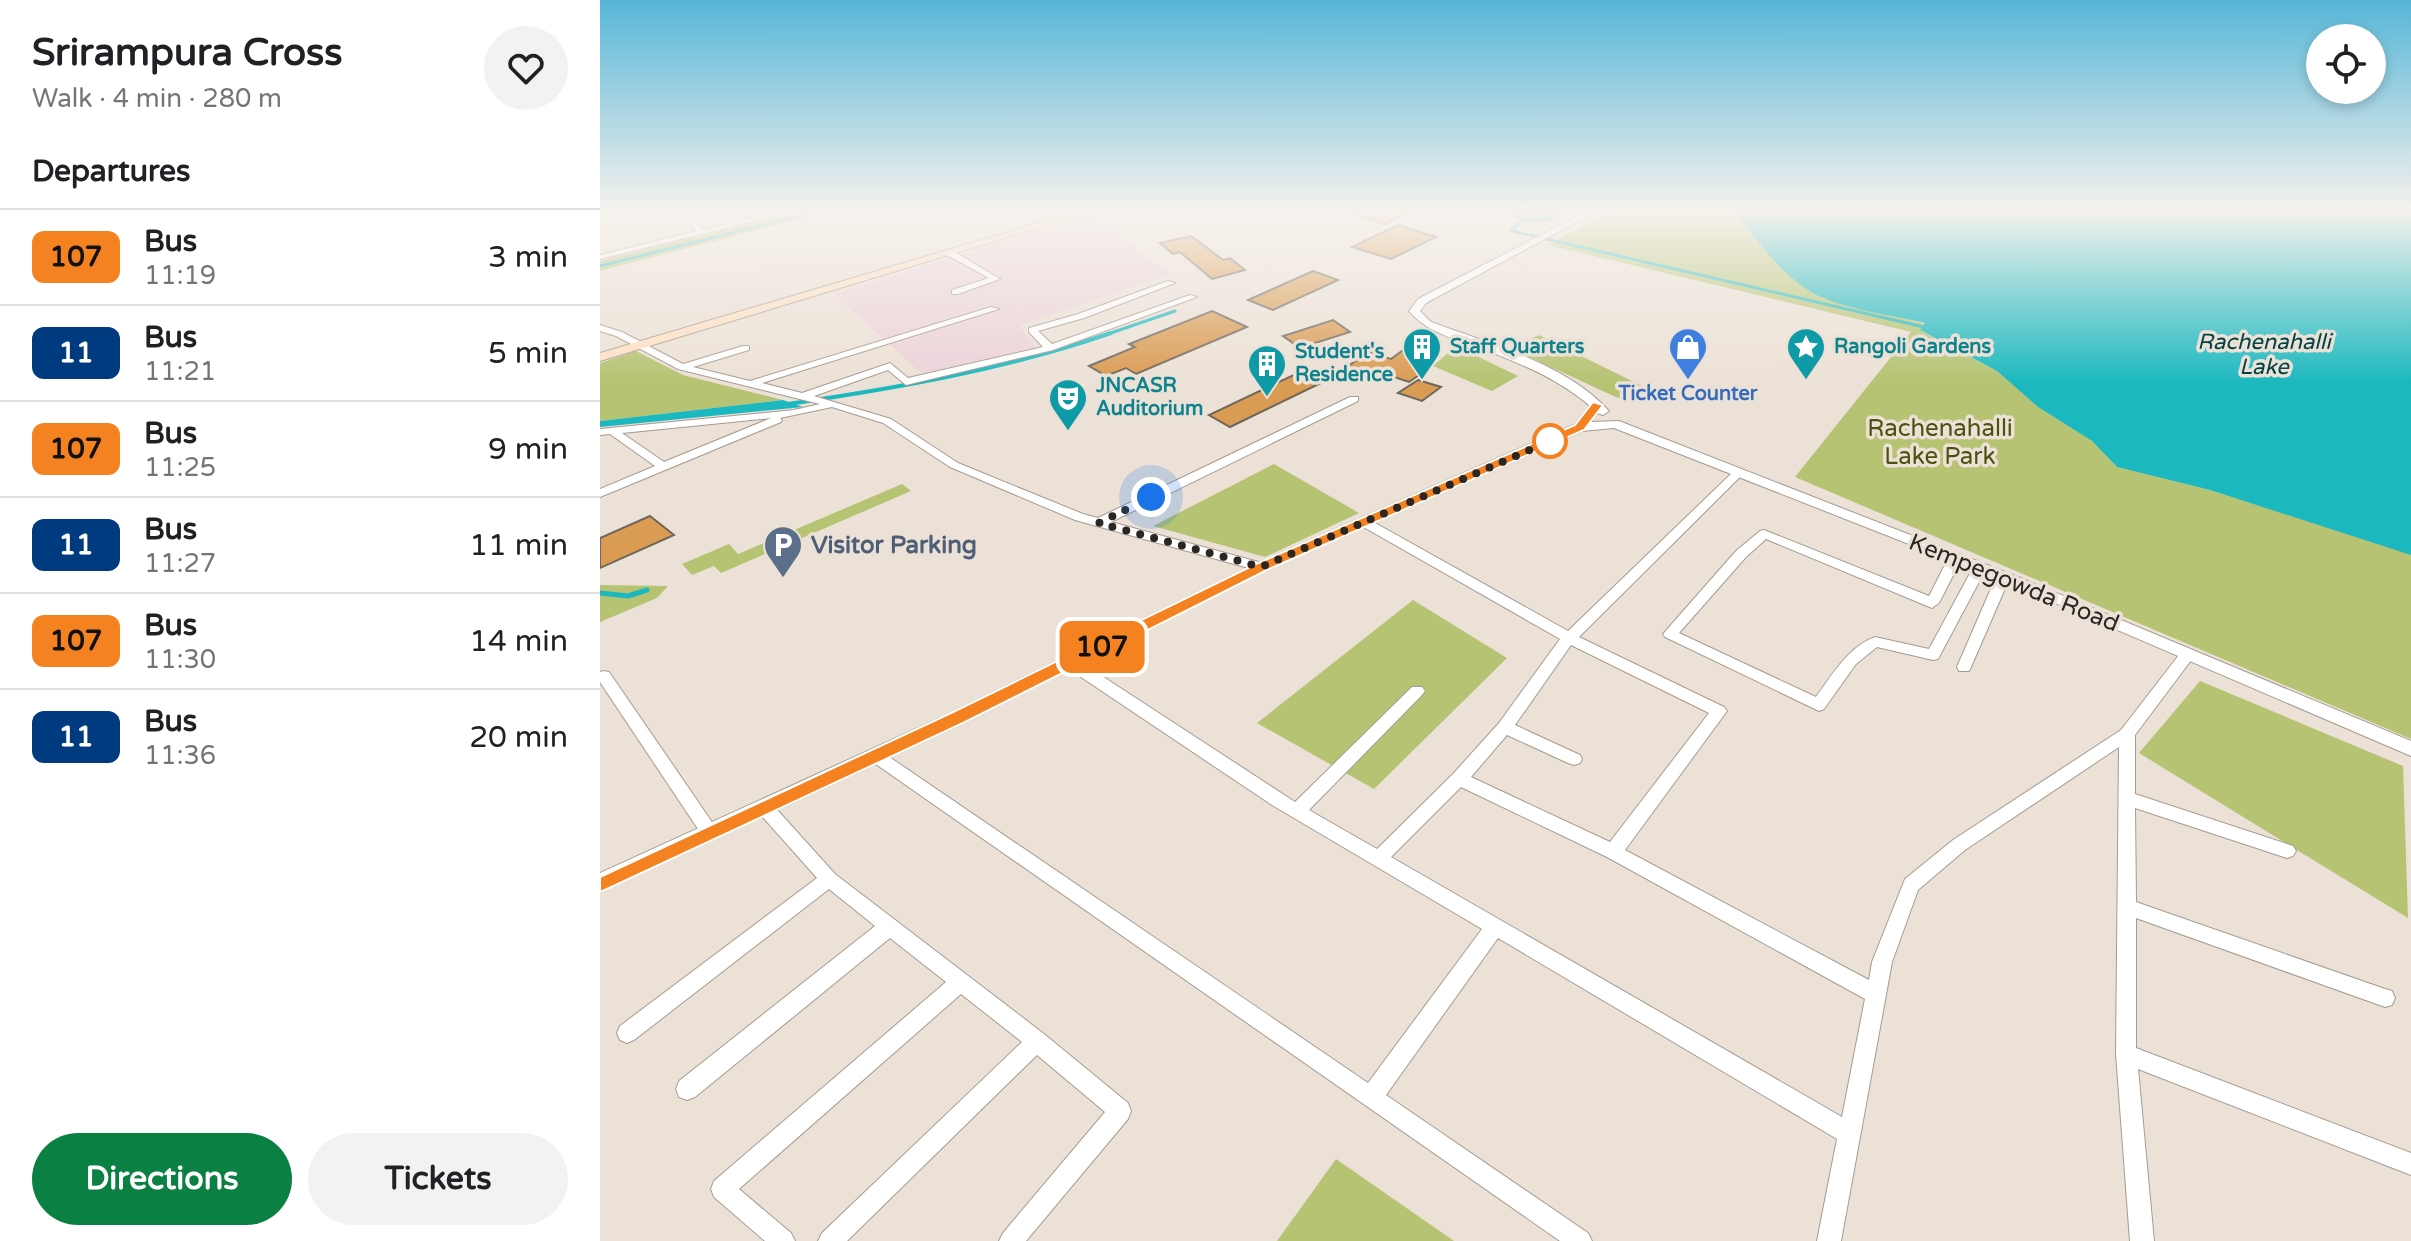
<!DOCTYPE html>
<meta charset="utf-8">
<style>
body{margin:0;font-family:"Varela Round",sans-serif;background:#f2f2f2;color:#202124;height:100vh;display:flex;flex-direction:column;font-size:30px;white-space:nowrap}
*{box-sizing:border-box;margin:0}
p{font-size:26px;color:#757577}
.icon{flex:none;width:44px;height:44px;fill:none;stroke:currentColor;stroke-width:2;stroke-linecap:round;stroke-linejoin:round}
.map{position:relative;flex:1;overflow:hidden}
.details{display:flex;flex-direction:column;background:#fff;width:600px}
.details>*{flex:none}
.badge{padding:0 16px;border-radius:12px;font-size:28px;line-height:52px}
.buttons{position:absolute;left:1706px;top:24px;display:grid;gap:16px}
.buttons a{display:grid;place-items:center;width:80px;height:80px;border-radius:50%;background:#fff;box-shadow:0 4px 12px #0003;font-size:40px}
.you{position:absolute;width:40px;height:40px;margin:-20px;border:6px solid #fff;border-radius:50%;background:#1a73e8;box-shadow:0 0 0 12px #1a73e833}
.map>.badge{position:absolute;translate:-50% -50%;box-shadow:0 0 0 4px #fff}
h2{padding:0 32px;font-size:30px;line-height:72px}
.round{display:grid;place-items:center;flex:none;width:84px;height:84px;border-radius:42px;background:#f2f2f2}
.head{display:flex;align-items:center;justify-content:space-between;height:136px;padding:0 32px}
h1{font-size:38px;font-weight:700;line-height:60px}
.button{display:flex;gap:16px;margin-top:auto;padding:16px 32px}
.button a{flex:1;height:92px;border-radius:48px;background:#0b8043;color:#fff;font-size:32px;font-weight:700;line-height:92px;text-align:center}
.button a+a{background:#f2f2f2;color:#202124}
ul{padding:0;list-style:none}
li{display:flex;align-items:center;gap:24px;height:96px;padding:0 32px;border-top:2px solid #e0e0e0}
li div{flex:1}
li b{display:block;font-size:30px}
li em{font-style:normal}
li .badge{min-width:88px;font-weight:700;text-align:center}
main{display:flex;flex:1;min-height:0}
.map>svg:first-child{display:block}
.industrial{fill:#ecd2d9}
.green{fill:#b5c372}
.water{fill:#1bb8bf}
.lines{fill:none;stroke-linecap:round;stroke-linejoin:round}
.stream-far2{stroke:#1bb8bf;stroke-width:3}
.stream-far1{stroke:#1bb8bf;stroke-width:4}
.stream{stroke:#1bb8bf;stroke-width:5}
.building{fill:#da9b52;stroke:#6f665c;stroke-width:2}
.minor-casing{stroke:#a69b91;stroke-width:2}
.tertiary-casing{stroke:#a69b91;stroke-width:2}
.secondary-casing{stroke:#a69b91;stroke-width:2}
.minor{fill:#fff;fill-rule:evenodd}
.tertiary{fill:#fff;fill-rule:evenodd}
.secondary{fill:#ffe0c4;fill-rule:evenodd}
.line{fill:#f58220;stroke:#fff;stroke-width:2}
.walk{stroke:#2a2622;stroke-width:8;stroke-dasharray:0 14.4}
.stop-dot{fill:#fff;stroke:#f58220;stroke-width:4}
.labels{text-anchor:middle;dominant-baseline:central;stroke-width:7;stroke-linejoin:round;paint-order:stroke}
.far-culture-label{font-size:20px;font-weight:bold;fill:#0d838f;stroke:#ece1d6;text-anchor:start}
.far-shop-label{font-size:20px;font-weight:bold;fill:#366cbe;stroke:#ece1d6}
.far-water-label{font-size:22px;font-style:italic;fill:#014346;stroke:#ece1d6}
.park-label{font-size:24px;fill:#4a520e;stroke:#ece1d6}
.service-label{font-size:24px;font-weight:bold;fill:#4e5e75;stroke:#ece1d6;text-anchor:start}
.street-label{font-size:24px;fill:#2a2622;stroke:#ece1d6}
</style>
<main>
<section class="details">
<div class="head"><div><h1>Srirampura Cross</h1><p>Walk · 4 min · 280 m</p></div><a class="round"><svg class="icon" aria-label="heart" viewBox="0 0 24 24"><path d="M12 20l-8-8c-3-5 5-10 8-4 3-6 11-1 8 4z"/></svg></a></div>
<h2>Departures</h2>
<ul>
<li><span class="badge" style="background:#f58220;color:#111">107</span><div><b>Bus</b><p>11:19</p></div><em>3 min</em></li>
<li><span class="badge" style="background:#003b80;color:#fff">11</span><div><b>Bus</b><p>11:21</p></div><em>5 min</em></li>
<li><span class="badge" style="background:#f58220;color:#111">107</span><div><b>Bus</b><p>11:25</p></div><em>9 min</em></li>
<li><span class="badge" style="background:#003b80;color:#fff">11</span><div><b>Bus</b><p>11:27</p></div><em>11 min</em></li>
<li><span class="badge" style="background:#f58220;color:#111">107</span><div><b>Bus</b><p>11:30</p></div><em>14 min</em></li>
<li><span class="badge" style="background:#003b80;color:#fff">11</span><div><b>Bus</b><p>11:36</p></div><em>20 min</em></li>
</ul>
<div class="button"><a>Directions</a><a>Tickets</a></div>
</section>
<div class="map">
<svg width="1811" height="1241" viewBox="0 0 1811 1241">
<rect width="100%" height="100%" fill="#ece1d6"/>
<path class="industrial" d="M 484,216 L 514,227 L 535,248 L 571,274 L 419,325 L 437,349 L 321,373 L 234,294 Z"/>
<g class="green">
<path d="M 201,210 L 234,210 L 0,271 L 0,261 Z"/>
<path d="M 1013,210 L 1132,210 L 1158,243 L 1223,298 L 1326,324 L 1321,331 L 1397,371 L 1438,407 L 1492,441 L 1517,467 L 1610,490 L 1808,553 L 1811,555 L 1811,739 L 1195,477 L 1311,332 L 948,245 Z"/>
<path d="M 939,335 L 1042,386 L 1018,398 L 910,348 Z"/>
<path d="M 856,346 L 918,376 L 892,391 L 833,366 Z"/>
<path d="M 36,351 L 83,375 L 183,400 L 0,421 L 0,363 Z"/>
<path d="M 674,464 L 759,513 L 665,557 L 553,526 Z"/>
<path d="M 302,484 L 311,491 L 121,573 L 114,566 L 92,575 L 82,564 L 129,544 L 138,554 Z"/>
<path d="M 0,586 L 1,585 L 68,586 L 57,598 L 0,622 Z"/>
<path d="M 813,600 L 907,658 L 774,789 L 657,723 Z"/>
<path d="M 1600,681 L 1803,766 L 1808,918 L 1539,753 Z"/>
<path d="M 736,1159 L 854,1241 L 677,1241 Z"/>
</g>
<g class="water">
<path d="M 892,210 L 976,210 L 945,222 L 929,222 Z"/>
<path d="M 1132,210 L 1811,210 L 1811,555 L 1610,490 L 1517,467 L 1492,441 L 1438,407 L 1397,371 L 1320,330 L 1325,323 C 1292,315 1253,311 1221,297 C 1185,281 1157,240 1132,210 Z"/>
<path d="M 183,400 L 203,407 L 0,427 L 0,421 Z"/>
</g>
<g class="lines">
<g class="stream-far2">
<path d="M 923,219 L 912,231 L 1328,328"/>
<path d="M 0,266 L 222,210"/>
<path d="M 505,335 L 575,311"/>
</g>
<path class="stream-far1" d="M 188,404 C 298,388 406,369 511,333"/>
<path class="stream" d="M 0,593 L 28,596 L 47,590"/>
</g>
<g class="building">
<path d="M 751,210 L 816,210 L 785,224 L 751,213 Z"/>
<path d="M 798,225 L 836,237 L 791,259 L 752,247 Z"/>
<path d="M 591,236 L 623,260 L 630,258 L 645,270 L 612,279 L 580,252 L 573,254 L 560,243 Z"/>
<path d="M 713,271 L 738,280 L 673,310 L 648,300 Z"/>
<path d="M 612,311 L 647,327 L 536,374 L 526,368 L 506,376 L 489,366 L 535,347 L 529,344 Z"/>
<path d="M 733,320 L 750,332 L 700,348 L 683,336 Z"/>
<path d="M 814,342 L 836,348 L 827,355 L 833,357 L 818,369 L 825,371 L 809,382 L 776,371 L 763,379 L 740,371 L 770,352 L 791,359 Z"/>
<path d="M 702,371 L 723,382 L 630,427 L 609,415 Z"/>
<path d="M 818,380 L 841,387 L 822,401 L 798,393 Z"/>
<path d="M 50,516 L 74,535 L 0,568 L 0,538 Z"/>
</g>
<g class="lines">
<g class="minor-casing">
<g id="minor">
<path d="M 79,210 L 87,210 L 102,230 L 186,210 L 198,210 L 0,259 L 0,255 L 96,231 Z"/>
<path d="M 347,251 L 353,251 L 400,279 L 358,294 L 352,294 L 352,290 L 389,278 L 347,255 Z"/>
<path d="M 568,281 L 575,283 L 484,318 L 438,331 L 452,344 L 590,295 L 597,297 L 453,350 L 306,385 L 288,370 L 214,396 L 291,419 L 358,463 L 483,514 L 498,518 L 750,397 L 758,397 L 758,401 L 511,522 L 666,564 L 668,567 L 666,570 L 656,570 L 475,520 L 350,467 L 283,423 L 232,407 L 180,418 L 182,420 L 181,422 L 0,497 L 0,489 L 55,466 L 10,434 L 0,435 L 0,429 L 194,410 L 220,404 L 78,369 L 16,336 L 0,331 L 0,325 L 22,332 L 83,364 L 143,346 L 149,346 L 149,350 L 93,367 L 150,381 L 391,307 L 399,309 L 162,383 L 202,393 L 290,363 L 308,378 L 443,347 L 429,332 L 429,328 L 478,314 ZM 171,418 L 64,462 L 22,433 Z"/>
<path d="M 1138,469 L 1142,471 L 1142,475 L 979,637 L 1124,707 L 1127,711 L 1025,850 L 1269,980 L 1272,962 L 1305,879 L 1353,840 L 1521,730 L 1582,651 L 1592,651 L 1594,655 L 1592,659 L 1535,735 L 1535,794 L 1693,846 L 1696,851 L 1693,856 L 1687,858 L 1535,808 L 1536,902 L 1785,989 L 1792,991 L 1795,998 L 1792,1005 L 1785,1007 L 1536,918 L 1536,1048 L 1811,1153 L 1811,1175 L 1538,1069 L 1554,1241 L 1530,1241 L 1516,1054 L 1519,747 L 1365,850 L 1318,890 L 1292,962 L 1241,1241 L 1217,1241 L 1237,1139 L 898,938 L 786,1095 L 988,1233 L 992,1241 L 960,1241 L 270,760 L 268,756 L 270,752 L 276,750 L 282,752 L 768,1083 L 882,929 L 672,805 L 466,667 L 464,663 L 466,659 L 476,659 L 695,802 L 812,687 L 822,687 L 825,691 L 822,695 L 709,810 L 777,849 L 853,774 L 899,723 L 960,639 L 760,525 L 758,522 L 760,519 L 768,519 L 968,631 L 1134,471 ZM 971,645 L 1109,713 L 1010,842 L 871,777 L 907,735 L 968,763 L 974,765 L 980,763 L 982,759 L 980,755 L 915,725 ZM 861,787 L 1007,857 L 1265,999 L 1242,1117 L 791,857 Z"/>
<path d="M 1164,530 L 1329,596 L 1350,555 L 1360,555 L 1362,558 L 1339,603 L 1332,608 L 1166,539 L 1146,557 L 1079,633 L 1216,697 C 1232,675 1248,647 1275,637 L 1329,649 L 1375,564 L 1385,564 L 1387,567 L 1338,659 L 1333,660 L 1277,647 L 1256,664 L 1224,709 L 1219,711 L 1065,637 L 1063,634 L 1136,551 L 1160,531 Z"/>
<path d="M 1403,573 L 1410,577 L 1371,667 L 1369,671 L 1359,671 L 1357,667 L 1396,577 Z"/>
<path d="M 4,671 L 9,672 L 116,828 L 119,833 L 116,838 L 110,840 L 104,838 L 0,682 L 0,672 Z"/>
<path d="M 165,801 L 171,803 L 235,874 L 444,1034 L 528,1103 L 531,1111 L 528,1119 L 426,1241 L 399,1241 L 403,1233 L 505,1112 L 437,1055 L 247,1241 L 218,1241 L 222,1233 L 422,1042 L 361,994 L 139,1189 L 191,1233 L 195,1241 L 165,1241 L 114,1197 L 111,1189 L 114,1181 L 346,982 L 290,938 L 95,1097 L 87,1100 L 79,1097 L 76,1089 L 79,1081 L 275,926 L 229,889 L 34,1040 L 27,1043 L 20,1040 L 17,1033 L 20,1026 L 217,878 L 159,813 L 157,808 L 159,803 Z"/>
</g>
</g>
<g class="tertiary-casing">
<path id="tertiary" d="M 989,210 L 999,210 L 826,303 L 820,311 L 831,322 C 890,344 966,363 1009,411 L 1003,415 L 997,413 L 990,422 L 1019,421 L 1423,579 L 1811,741 L 1811,756 L 1413,585 L 1014,428 L 982,431 L 666,570 L 363,723 L 0,892 L 0,873 L 351,713 L 656,564 L 976,424 L 990,406 C 961,381 926,366 891,352 C 863,341 829,335 809,311 L 818,299 Z"/>
</g>
<g class="secondary-casing">
<path id="secondary" d="M 482,210 L 497,210 L 0,361 L 0,353 Z"/>
</g>
<use href="#minor" class="minor"/>
<use href="#tertiary" class="tertiary"/>
<use href="#secondary" class="secondary"/>
</g>
<linearGradient id="sky" x2="0" y2="1"><stop stop-color="#56b6d8"/><stop offset="0.55" stop-color="#f6f2ed"/><stop offset="1" stop-color="#f6f2ed" stop-opacity="0"/></linearGradient>
<rect width="1811" height="383" fill="url(#sky)"/>
<path class="line" d="M 993,402 L 1003,405 L 984,430 L 667,570 L 363,723 L 7,889 L 0,892 L 0,877 L 351,713 L 656,564 L 975,425 Z"/>
<g class="lines">
<path class="walk" d="M 551,497 L 499,523 L 661,567 L 955,439 L 950,441"/>
</g>
<defs>
<g id="building-pin" transform="scale(2)"><path d="M0 17L-7.5 6A9.5 9.5 0 1 1 7.5 6Z" fill="#0f9aa8" stroke="#ece1d6"/><path d="M-4-6H4V6H1V3H-1V6H-4ZM-2.5-4.3h1.7v1.8h-1.7ZM.8-4.3h1.7v1.8H.8ZM-2.5-1h1.7V.8h-1.7ZM.8-1h1.7V.8H.8Z" fill="#fff"/></g>
<g id="shop-pin" transform="scale(2)"><path d="M0 17L-7.5 6A9.5 9.5 0 1 1 7.5 6Z" fill="#3f7fe0" stroke="#ece1d6"/><path d="M-5-2.5h2.3a2.7 3.5 0 0 1 5.4 0H5L5.5 6h-11ZM-1.5-2.5h3a1.5 2.3 0 0 0-3 0Z" fill="#fff"/></g>
<g id="sight-pin" transform="scale(2)"><path d="M0 17L-7.5 6A9.5 9.5 0 1 1 7.5 6Z" fill="#0f9aa8" stroke="#ece1d6"/><path d="M0-6L1.8-2.2L6-1.7L2.9 1.2L3.7 5.4L0 3.3L-3.7 5.4L-2.9 1.2L-6-1.7L-1.8-2.2Z" fill="#fff"/></g>
<g id="theatre-pin" transform="scale(2)"><path d="M0 17L-7.5 6A9.5 9.5 0 1 1 7.5 6Z" fill="#0f9aa8" stroke="#ece1d6"/><path d="M-5-5.5Q0-4 5-5.5V0Q5 5 0 6Q-5 5-5 0ZM-3.3-2.5H-1v1.5H-3.3ZM1-2.5H3.3v1.5H1ZM-2.8 1Q0 5.5 2.8 1Z" fill="#fff"/></g>
<g id="parking-pin" transform="scale(2)"><path d="M0 17L-7.5 6A9.5 9.5 0 1 1 7.5 6Z" fill="#5c6f8a" stroke="#ece1d6"/><path d="M-3.5-5.5H1a3.5 3.5 0 0 1 0 7H-1V5.5H-3.5ZM-1-3.4V-.6H.8a1.4 1.4 0 0 0 0-2.8Z" fill="#fff"/></g>
</defs>
<g fill-rule="evenodd">
<use href="#building-pin" x="822" y="347"/>
<use href="#shop-pin" x="1088" y="347"/>
<use href="#sight-pin" x="1206" y="347"/>
<use href="#building-pin" x="667" y="364"/>
<use href="#theatre-pin" x="468" y="398"/>
<use href="#parking-pin" x="183" y="545"/>
</g>
<circle class="stop-dot" cx="950" cy="441" r="16"/>
<g class="labels">
<g class="far-culture-label">
<text x="850" y="347">Staff Quarters</text>
<text x="1234" y="347">Rangoli Gardens</text>
<text x="695" y="352">Student's<tspan x="695" dy="23">Residence</tspan></text>
<text x="496" y="386">JNCASR<tspan x="496" dy="23">Auditorium</tspan></text>
</g>
<g class="far-shop-label">
<text x="1088" y="394">Ticket Counter</text>
</g>
<g class="far-water-label">
<text x="1664" y="342">Rachenahalli<tspan x="1664" dy="25">Lake</tspan></text>
</g>
<g class="park-label">
<text x="1340" y="428">Rachenahalli<tspan x="1340" dy="28">Lake Park</tspan></text>
</g>
<g class="service-label">
<text x="211" y="545">Visitor Parking</text>
</g>
<g class="street-label">
<text transform="translate(1414 583) rotate(22)">Kempegowda Road</text>
</g>
</g>
</svg>
<div class="buttons">
<a><svg class="icon" aria-label="locate" viewBox="0 0 24 24"><circle cx="12" cy="12" r="6"/><path d="M12 2v4M12 18v4M2 12h4M18 12h4"/></svg></a>
</div>
<div class="you" style="left:551px;top:497px"></div>
<b class="badge" style="left:502px;top:647px;background:#f58220;color:#111">107</b>
</div>
</main>
